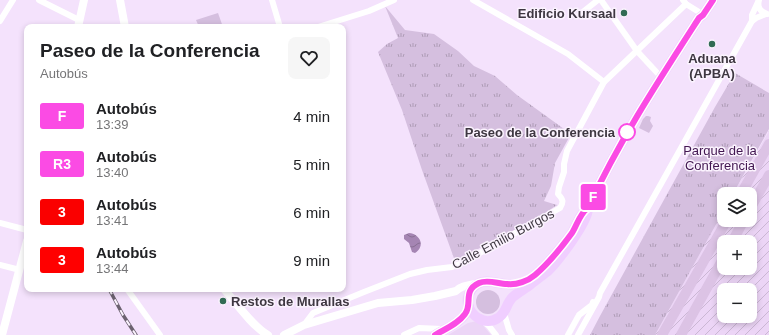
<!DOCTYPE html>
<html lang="es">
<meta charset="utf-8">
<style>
body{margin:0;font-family:Arial,sans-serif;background:#f6f6f6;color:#202124;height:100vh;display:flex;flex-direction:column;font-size:15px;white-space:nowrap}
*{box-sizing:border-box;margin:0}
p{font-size:13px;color:#757577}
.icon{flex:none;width:22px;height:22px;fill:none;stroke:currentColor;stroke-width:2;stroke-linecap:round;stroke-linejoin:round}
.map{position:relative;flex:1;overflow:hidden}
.panel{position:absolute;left:24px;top:24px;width:322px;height:268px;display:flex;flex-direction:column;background:#fff;border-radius:8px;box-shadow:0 2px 6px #0003}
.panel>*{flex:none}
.badge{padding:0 8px;border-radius:3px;font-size:14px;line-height:26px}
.buttons{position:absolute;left:717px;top:187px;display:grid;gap:8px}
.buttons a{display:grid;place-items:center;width:40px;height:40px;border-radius:8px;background:#fff;box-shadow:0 2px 6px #0003;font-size:20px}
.map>.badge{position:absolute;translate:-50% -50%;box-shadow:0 0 0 2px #fff}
.round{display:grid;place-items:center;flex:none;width:42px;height:42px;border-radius:8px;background:#f6f6f6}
.overview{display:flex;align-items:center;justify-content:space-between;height:68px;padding:0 16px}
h1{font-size:19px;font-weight:700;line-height:30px}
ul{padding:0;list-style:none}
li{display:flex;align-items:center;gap:12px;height:48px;padding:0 16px}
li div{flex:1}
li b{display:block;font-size:15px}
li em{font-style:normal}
li .badge{min-width:44px;font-weight:700;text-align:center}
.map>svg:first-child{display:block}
.built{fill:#ecd5f6}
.industrial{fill:url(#industrial-furrows);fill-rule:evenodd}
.grass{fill:#d5bfdf}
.park{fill:url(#park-tufts)}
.water{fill:url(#water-waves)}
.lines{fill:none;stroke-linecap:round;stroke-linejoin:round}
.minor{stroke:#fff;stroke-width:6}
.tertiary{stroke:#fff;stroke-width:8}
.primary{stroke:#dcc3e5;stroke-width:10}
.trunk{stroke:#f0ceff;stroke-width:10}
.rail-casing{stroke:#6c6270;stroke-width:3.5}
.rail{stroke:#fbf3fe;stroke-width:2;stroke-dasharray:6;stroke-linecap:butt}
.line-casing{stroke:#fff;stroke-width:9}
.line{stroke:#fb4be4;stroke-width:6}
.poi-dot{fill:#316b54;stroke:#fbf3fe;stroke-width:1.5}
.stop-dot{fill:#fff;stroke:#fb4be4;stroke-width:2}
.labels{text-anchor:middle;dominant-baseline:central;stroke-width:3;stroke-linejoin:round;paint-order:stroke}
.poi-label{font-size:13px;font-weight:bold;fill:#3e3741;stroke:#fbf3fe;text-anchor:end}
.stop-label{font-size:13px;font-weight:bold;fill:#3e3741;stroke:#fbf3fe;text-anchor:end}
.park-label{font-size:13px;fill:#421751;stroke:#fbf3fe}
.street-label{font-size:13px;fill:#3e3741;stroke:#fbf3fe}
</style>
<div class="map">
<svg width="769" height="335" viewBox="0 0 769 335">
<defs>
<pattern id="industrial-furrows" width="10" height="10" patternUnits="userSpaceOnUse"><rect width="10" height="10" fill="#ecd5f6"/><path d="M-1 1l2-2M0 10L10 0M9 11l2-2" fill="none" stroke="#cbb7d4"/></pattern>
<pattern id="park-tufts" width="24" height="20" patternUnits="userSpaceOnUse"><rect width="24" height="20" fill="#d5bfdf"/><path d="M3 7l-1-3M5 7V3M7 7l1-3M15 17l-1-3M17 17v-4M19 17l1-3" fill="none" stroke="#ae9cb6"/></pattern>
<pattern id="water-waves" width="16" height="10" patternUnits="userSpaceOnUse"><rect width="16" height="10" fill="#a585b3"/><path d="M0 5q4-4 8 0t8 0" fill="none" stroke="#886e93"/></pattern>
</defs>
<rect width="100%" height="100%" fill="#f4e2fc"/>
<path class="built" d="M 477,321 L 481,323 L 491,335 L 448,335 L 468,323 Z"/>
<path class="industrial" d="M 769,131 L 769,335 L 655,335 L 724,210 L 724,220 L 750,220 L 750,194 L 733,194 ZM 724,242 L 750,242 L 750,268 L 724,268 ZM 724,290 L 750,290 L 750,316 L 724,316 Z"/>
<g class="grass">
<path d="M 218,13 L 223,27 L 199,27 L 196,20 Z"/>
<path d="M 646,116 L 648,116 L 651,117 L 650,121 L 653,126 L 649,133 L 639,128 L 643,119 Z"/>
<circle cx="488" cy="302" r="12"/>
</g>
<g class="park">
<path d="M 385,6 L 405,30 L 434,34 L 458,51 L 474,66 L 495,76 L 517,95 L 571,134 L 555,163 L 551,186 L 544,201 L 557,205 L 539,217 L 455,261 L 422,170 L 402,110 L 378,52 L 387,44 L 398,38 Z"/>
<path d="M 735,73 L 769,93 L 769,129 L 733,194 L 724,194 L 724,210 L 655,335 L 590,335 L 600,316 L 715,107 Z"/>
</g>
<path class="water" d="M 409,233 C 420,234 426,246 415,253 L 412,252 L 409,243 L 404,239 L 404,235 Z"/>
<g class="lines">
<g class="minor">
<path d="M 39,0 L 79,20"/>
<path d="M 272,0 L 280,27"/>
<path d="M 473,0 L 568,54 L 604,82"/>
<path d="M 601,0 L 637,51 L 661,77"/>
<path d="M 683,0 L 686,4 L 699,12"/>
<path d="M 759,0 C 757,7 760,12 767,14"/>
<path d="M 579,15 L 598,0"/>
<path d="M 0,21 L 13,0"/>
<path d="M 752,21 L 752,15 L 758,2"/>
<path d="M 318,27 L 369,11 L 394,0"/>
<path d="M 0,223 L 27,230"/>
<path d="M 0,265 L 20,270"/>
<path d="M 127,289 L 160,335"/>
<path d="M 504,313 L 509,330 L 512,335"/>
<path d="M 483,321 L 489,326 L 496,335"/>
<path d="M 304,325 L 313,313 L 364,292 L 410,274 L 427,270 L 452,267 L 462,263 L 560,208 C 564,202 563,199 558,194 L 559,187 L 564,172 L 564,164 L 567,151 L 604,82 L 686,4"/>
<path d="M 404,335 L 406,334 L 419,328 L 442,329"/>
<path d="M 568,335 L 579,315 L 592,305 L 593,302"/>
<path d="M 578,335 L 599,297 L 600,293 L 752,21 L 756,18 L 766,14"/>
</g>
<g class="tertiary">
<path d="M 120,0 L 125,27"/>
<path d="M 78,27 L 84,0"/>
<path d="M 224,289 C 235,302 254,328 268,335"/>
<path d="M 2,335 L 27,241"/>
<path d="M 284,335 L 304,325 L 378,303 L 412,300 L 435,296 L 456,291 C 461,285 472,285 479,283"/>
</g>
<g class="primary">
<path d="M 741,194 L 769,144"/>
<path d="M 750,209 L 769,175"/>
<path d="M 732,242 L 744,220"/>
<path d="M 662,335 L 727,220"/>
<path d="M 681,335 L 724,257"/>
</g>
<g class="trunk">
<path d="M 588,208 C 580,213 577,225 572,233 C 562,246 547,266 534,276 C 527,282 517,285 508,284 C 495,284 482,276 472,289 C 469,293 467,299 468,304 C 469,309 473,315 478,318 C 484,322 492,322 498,318 C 507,313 506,302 514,296 C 519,292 526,288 531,284 C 537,280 542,275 548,271 C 558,261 589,221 588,208 C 619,141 659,80 699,18 L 703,15 L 713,0"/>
<path d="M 435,335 C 447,328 464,322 469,307"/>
</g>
<g class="rail-casing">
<path id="rail" d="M 109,289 L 123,315 L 136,335"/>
</g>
<use href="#rail" class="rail"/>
</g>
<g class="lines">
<g class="line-casing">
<path id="line" d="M 435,335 C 445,329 458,324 465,314 C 473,304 462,291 479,283 C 488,279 498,284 507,284 C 517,285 528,281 535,275 C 549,263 561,248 572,233 C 577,225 580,213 588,208 C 619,141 659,80 699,18 L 703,15 L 713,0"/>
</g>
<use href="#line" class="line"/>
</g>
<g class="poi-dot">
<circle cx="624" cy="13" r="4"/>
<circle cx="712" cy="44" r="4"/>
<circle cx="223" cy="301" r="4"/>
</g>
<circle class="stop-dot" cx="627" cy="132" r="8"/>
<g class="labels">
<g class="poi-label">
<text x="616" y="13">Edificio Kursaal</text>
<text x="712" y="58" text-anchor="middle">Aduana<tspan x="712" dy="15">(APBA)</tspan></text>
<text x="231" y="301" text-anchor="start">Restos de Murallas</text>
</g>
<g class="stop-label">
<text x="615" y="132">Paseo de la Conferencia</text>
</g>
<g class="park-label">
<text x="720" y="150">Parque de la<tspan x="720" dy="15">Conferencia</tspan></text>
</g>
<g class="street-label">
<text transform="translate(503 239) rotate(-28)">Calle Emilio Burgos</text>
</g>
</g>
</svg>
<div class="buttons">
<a><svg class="icon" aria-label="layers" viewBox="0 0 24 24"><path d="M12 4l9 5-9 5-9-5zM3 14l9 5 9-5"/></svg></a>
<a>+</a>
<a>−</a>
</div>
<b class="badge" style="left:593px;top:197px;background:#fb4be4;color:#fff">F</b>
<section class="panel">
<div class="overview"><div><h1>Paseo de la Conferencia</h1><p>Autobús</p></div><a class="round"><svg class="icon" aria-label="heart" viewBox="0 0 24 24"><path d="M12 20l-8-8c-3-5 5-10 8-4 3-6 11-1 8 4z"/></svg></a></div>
<ul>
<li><span class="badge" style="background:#fb4be4;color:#fff">F</span><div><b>Autobús</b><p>13:39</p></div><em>4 min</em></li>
<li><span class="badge" style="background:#fb4be4;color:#fff">R3</span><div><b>Autobús</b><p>13:40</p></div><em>5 min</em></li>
<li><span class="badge" style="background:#fa0000;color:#fff">3</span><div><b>Autobús</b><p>13:41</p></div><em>6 min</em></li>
<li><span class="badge" style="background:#f00;color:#fff">3</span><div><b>Autobús</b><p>13:44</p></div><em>9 min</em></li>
</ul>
</section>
</div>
